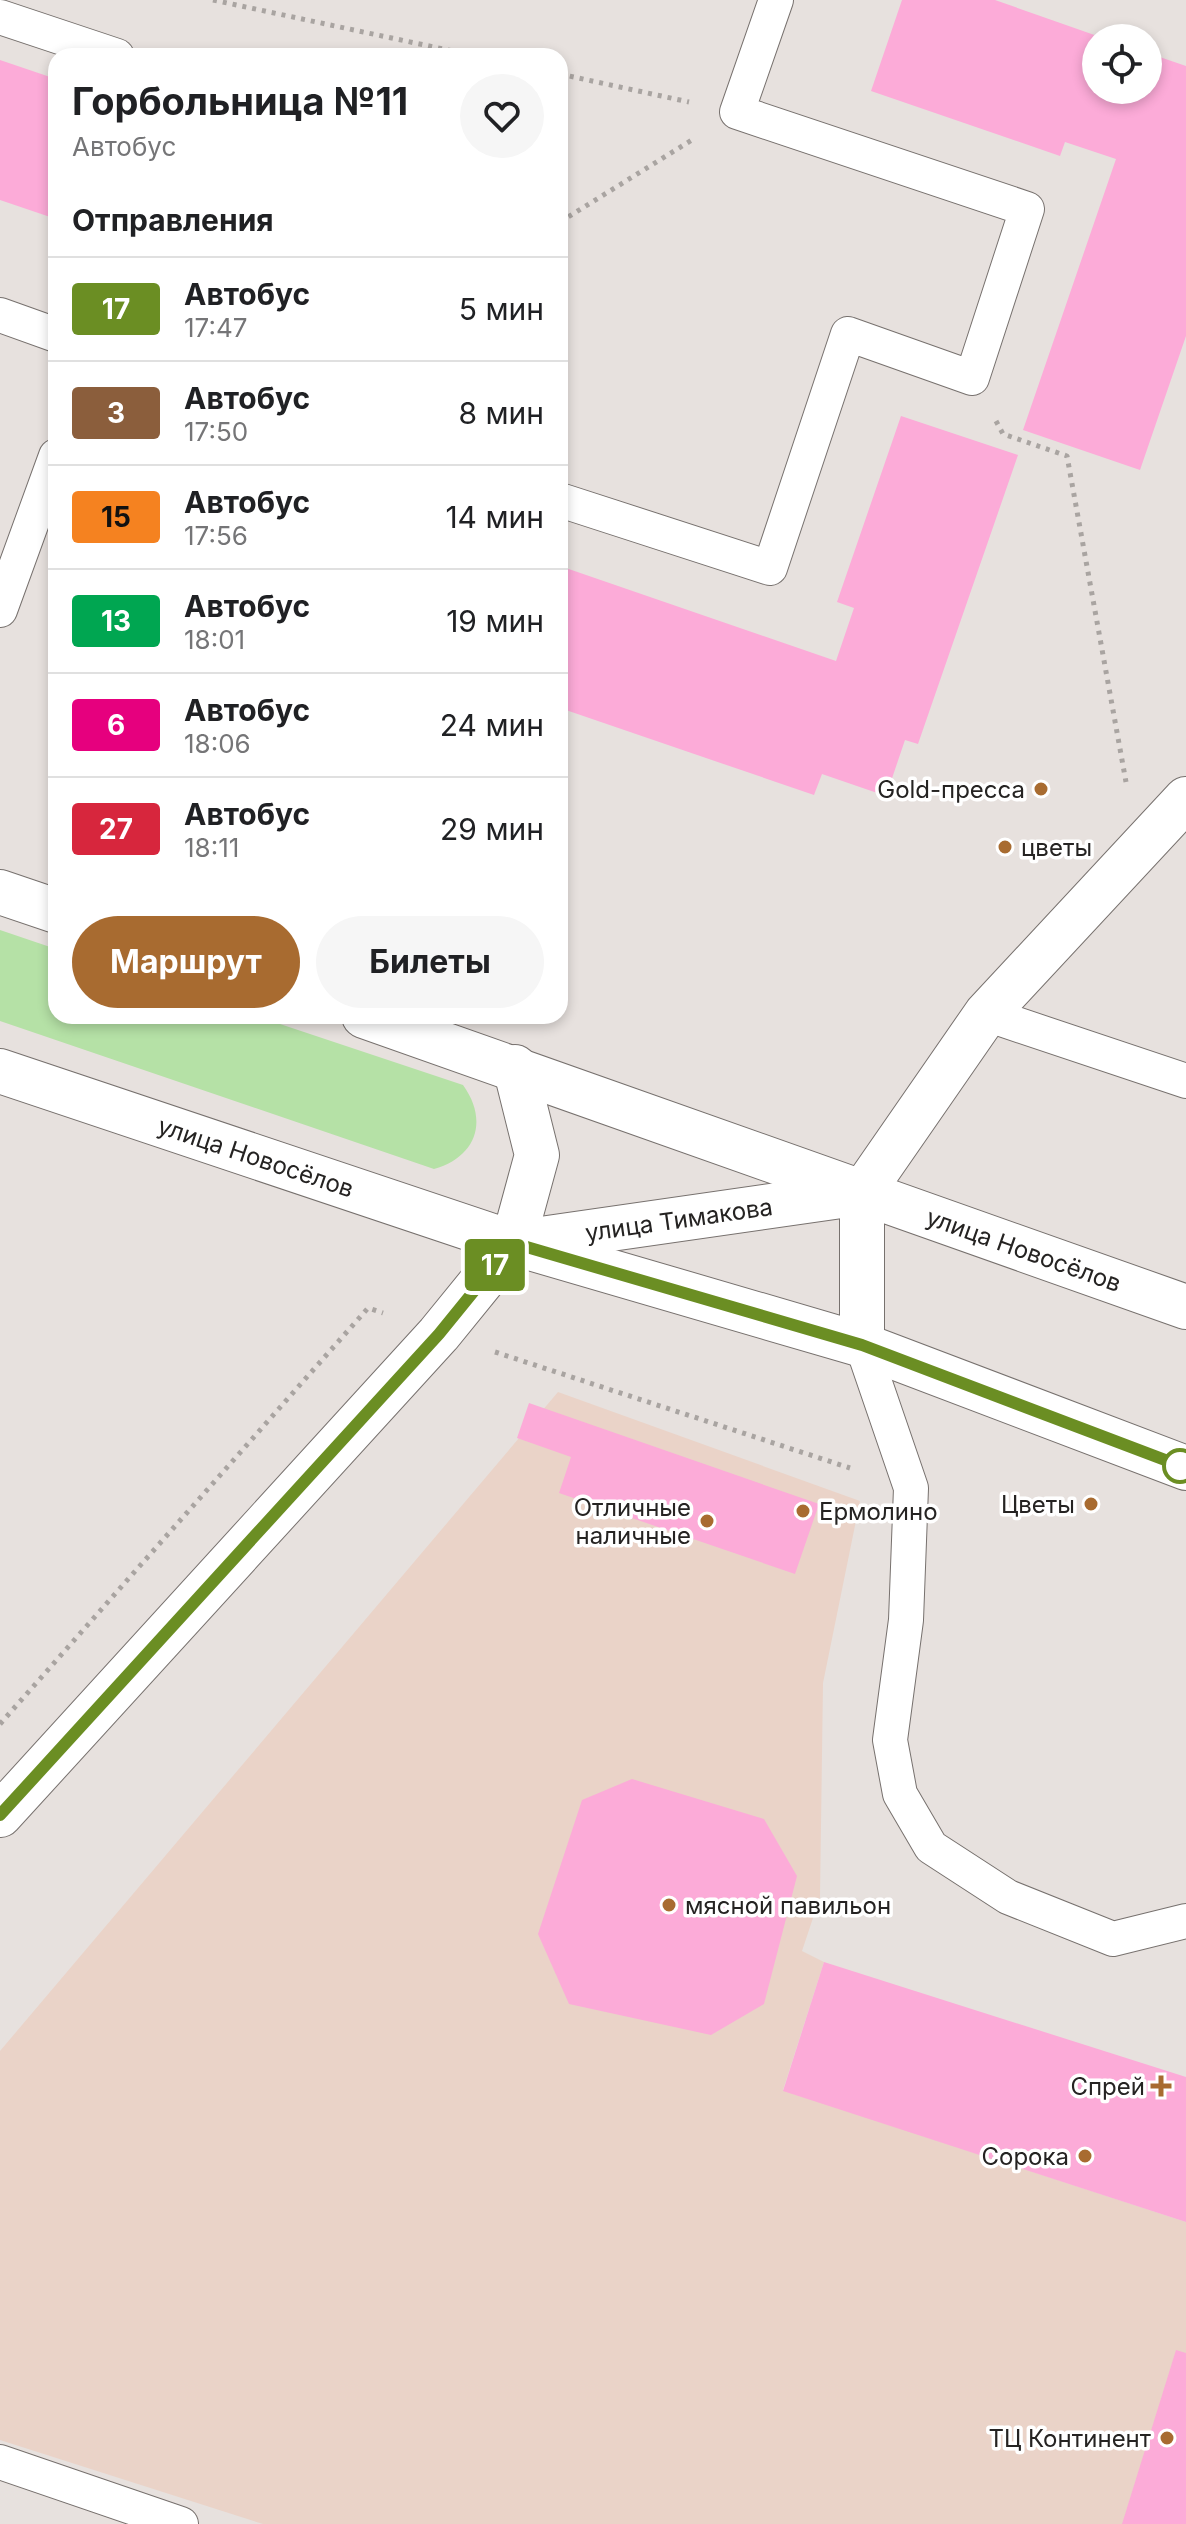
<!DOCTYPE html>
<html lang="ru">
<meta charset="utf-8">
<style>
body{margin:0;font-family:Inter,sans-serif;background:#f6f6f6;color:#202124;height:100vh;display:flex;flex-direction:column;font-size:30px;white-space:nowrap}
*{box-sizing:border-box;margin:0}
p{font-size:26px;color:#757577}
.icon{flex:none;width:44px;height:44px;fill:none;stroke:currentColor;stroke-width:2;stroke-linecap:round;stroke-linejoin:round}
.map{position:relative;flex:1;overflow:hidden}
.side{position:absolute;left:48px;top:48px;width:520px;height:976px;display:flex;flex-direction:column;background:#fff;border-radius:24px;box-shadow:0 4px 12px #0003}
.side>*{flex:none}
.badge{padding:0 16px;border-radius:6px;font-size:28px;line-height:52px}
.tools{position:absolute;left:1082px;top:24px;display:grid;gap:16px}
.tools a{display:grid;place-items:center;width:80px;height:80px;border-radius:50%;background:#fff;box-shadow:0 4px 12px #0003;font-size:40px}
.map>.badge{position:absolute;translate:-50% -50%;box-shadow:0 0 0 4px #fff}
h2{padding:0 24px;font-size:30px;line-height:72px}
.round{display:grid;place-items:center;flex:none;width:84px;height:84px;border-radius:42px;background:#f6f6f6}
.headline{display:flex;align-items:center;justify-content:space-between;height:136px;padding:0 24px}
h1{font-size:38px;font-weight:700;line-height:60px}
.action{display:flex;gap:16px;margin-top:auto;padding:16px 24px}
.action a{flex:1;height:92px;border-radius:48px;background:#a86b30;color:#fff;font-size:32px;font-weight:700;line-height:92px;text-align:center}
.action a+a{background:#f6f6f6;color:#202124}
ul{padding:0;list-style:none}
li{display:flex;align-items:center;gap:24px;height:104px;padding:0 24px;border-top:2px solid #e0e0e0}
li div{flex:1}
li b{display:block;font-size:30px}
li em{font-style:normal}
li .badge{min-width:88px;font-weight:700;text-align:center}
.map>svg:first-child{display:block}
.commercial{fill:#ead3c8}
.green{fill:#b5e1a6}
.building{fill:#fcabd8}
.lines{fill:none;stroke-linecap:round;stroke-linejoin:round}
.service-casing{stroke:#77716e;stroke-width:36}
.tertiary-casing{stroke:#77716e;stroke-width:46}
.secondary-casing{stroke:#77716e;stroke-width:46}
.path{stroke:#a9a4a1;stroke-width:5;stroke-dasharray:4 6;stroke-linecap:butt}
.service{stroke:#fff;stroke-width:34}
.tertiary{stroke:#fff;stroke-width:44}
.secondary{stroke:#fff;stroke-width:44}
.line-casing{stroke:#fff;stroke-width:18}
.line{stroke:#6b8e23;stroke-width:12}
.poi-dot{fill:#a86b30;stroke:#fff;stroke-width:3}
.stop-dot{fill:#fff;stroke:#6b8e23;stroke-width:4}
.labels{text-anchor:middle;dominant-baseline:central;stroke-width:7;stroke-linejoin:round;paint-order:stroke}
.poi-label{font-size:24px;fill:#252322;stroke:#fff;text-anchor:end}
.street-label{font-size:24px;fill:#252322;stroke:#fff}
</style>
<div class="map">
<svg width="1186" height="2524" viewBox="0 0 1186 2524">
<rect width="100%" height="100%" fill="#e7e1de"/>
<path class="commercial" d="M 558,1392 L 860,1501 L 823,1683 L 820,1897 L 802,1951 L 824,1962 L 783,2090 L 1186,2222 L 1186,2524 L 263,2524 L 0,2440 L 0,2051 Z"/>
<path class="green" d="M 0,930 L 56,949 L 56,1016 L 256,1016 L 463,1085 C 489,1121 476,1157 434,1169 L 0,1021 Z"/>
<g class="building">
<path d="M 902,0 L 995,0 L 1103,38 L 1096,38 L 1096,90 L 1148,90 L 1148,53 L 1186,66 L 1186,336 L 1140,470 L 1023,430 L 1116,159 L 1065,142 L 1060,156 L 871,91 Z"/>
<path d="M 0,60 L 56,79 L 56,219 L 0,200 Z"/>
<path d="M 901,416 L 1018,455 L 918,744 L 905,740 L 886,796 L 822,774 L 814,795 L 560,708 L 560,566 L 836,661 L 854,608 L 837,602 Z"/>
<path d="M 529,1403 L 819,1504 L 795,1574 L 559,1493 L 571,1457 L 517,1438 Z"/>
<path d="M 632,1779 L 764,1819 L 797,1876 L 764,2004 L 711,2035 L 569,2004 L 538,1934 L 582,1800 Z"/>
<path d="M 824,1962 L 1186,2077 L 1186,2222 L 783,2091 Z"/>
<path d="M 1176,2350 L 1186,2353 L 1186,2524 L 1122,2524 Z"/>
</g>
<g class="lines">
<g class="service-casing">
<g id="service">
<path d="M 0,17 L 117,56"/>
<path d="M 0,315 L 56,335"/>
<path d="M 560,500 L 770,568 L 848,334 L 972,378 L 1027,209 L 737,112 L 776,0"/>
<path d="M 0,610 L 56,456"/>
<path d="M 986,1014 L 1186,1081"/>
<path d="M 862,1345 L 911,1488 L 906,1620 L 890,1740 L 900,1794 L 931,1847 L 1008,1897 L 1113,1939 L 1186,1921"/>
<path d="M 0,2462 L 181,2524"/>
</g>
</g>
<g class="tertiary-casing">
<g id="tertiary">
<path id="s1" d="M 0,1815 L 439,1334 L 513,1243 L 862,1193 L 986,1014 L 1186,799"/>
</g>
</g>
<g class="secondary-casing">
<g id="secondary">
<path d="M 0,892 L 56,911"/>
<path id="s2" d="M 364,1016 L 1186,1307"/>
<path id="s3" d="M 0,1071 L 513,1243 L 862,1345 L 1186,1468"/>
<path d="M 862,1193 L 862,1345"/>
<path d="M 513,1243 L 537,1155 L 515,1067"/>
</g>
</g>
<g class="path">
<path d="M 213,0 L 476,56"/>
<path d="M 560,74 L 689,102"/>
<path d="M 560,222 L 695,138"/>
<path d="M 996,421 L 1003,434 L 1067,456 L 1126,782"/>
<path d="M 495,1352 L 850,1468"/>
<path d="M 0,1724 L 368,1308 L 383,1313"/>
</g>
<use href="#service" class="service"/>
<use href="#tertiary" class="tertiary"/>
<use href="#secondary" class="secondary"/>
</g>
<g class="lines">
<g class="line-casing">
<path id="line" d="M 0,1815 L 439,1334 L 513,1243 L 862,1345 L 1186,1468"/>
</g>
<use href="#line" class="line"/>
</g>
<g class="poi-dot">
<circle cx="1041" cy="789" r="8"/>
<circle cx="1005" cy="847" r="8"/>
<circle cx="1091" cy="1504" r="8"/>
<circle cx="803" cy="1511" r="8"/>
<circle cx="707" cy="1521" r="8"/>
<circle cx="669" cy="1905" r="8"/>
<path d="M1157 2074h8v8h8v8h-8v8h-8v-8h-8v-8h8z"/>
<circle cx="1085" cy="2156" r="8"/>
<circle cx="1167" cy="2438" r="8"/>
</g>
<circle class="stop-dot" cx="1180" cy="1466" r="16"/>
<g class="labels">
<g class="poi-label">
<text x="1025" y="789">Gold-пресса</text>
<text x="1021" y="847" text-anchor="start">цветы</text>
<text x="1075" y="1504">Цветы</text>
<text x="691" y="1507">Отличные<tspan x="691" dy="28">наличные</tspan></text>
<text x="819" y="1511" text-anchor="start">Ермолино</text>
<text x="685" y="1905" text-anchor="start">мясной павильон</text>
<text x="1145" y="2086">Спрей</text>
<text x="1069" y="2156">Сорока</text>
<text x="1151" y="2438">ТЦ Континент</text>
</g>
<g class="street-label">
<text stroke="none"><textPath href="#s3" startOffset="270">улица Новосёлов</textPath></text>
<text stroke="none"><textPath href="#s1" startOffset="936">улица Тимакова</textPath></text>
<text stroke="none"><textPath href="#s2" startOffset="700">улица Новосёлов</textPath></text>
</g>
</g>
</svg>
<div class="tools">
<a><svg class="icon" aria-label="locate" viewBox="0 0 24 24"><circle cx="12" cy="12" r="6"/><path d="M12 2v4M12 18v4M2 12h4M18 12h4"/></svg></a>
</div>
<b class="badge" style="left:495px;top:1265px;background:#6b8e23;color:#fff">17</b>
<section class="side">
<div class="headline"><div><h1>Горбольница №11</h1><p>Автобус</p></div><a class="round"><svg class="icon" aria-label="heart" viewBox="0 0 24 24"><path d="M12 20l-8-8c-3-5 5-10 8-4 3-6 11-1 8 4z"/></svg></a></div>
<h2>Отправления</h2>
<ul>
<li><span class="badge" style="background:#6b8e23;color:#fff">17</span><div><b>Автобус</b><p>17:47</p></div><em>5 мин</em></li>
<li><span class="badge" style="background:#8b5e3c;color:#fff">3</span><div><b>Автобус</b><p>17:50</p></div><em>8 мин</em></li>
<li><span class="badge" style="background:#f58220;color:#111">15</span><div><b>Автобус</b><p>17:56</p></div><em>14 мин</em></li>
<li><span class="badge" style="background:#00a651;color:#fff">13</span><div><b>Автобус</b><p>18:01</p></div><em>19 мин</em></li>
<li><span class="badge" style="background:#e6007e;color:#fff">6</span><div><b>Автобус</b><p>18:06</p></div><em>24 мин</em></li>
<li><span class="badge" style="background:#d7263d;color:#fff">27</span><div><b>Автобус</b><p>18:11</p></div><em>29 мин</em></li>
</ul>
<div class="action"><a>Маршрут</a><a>Билеты</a></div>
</section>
</div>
